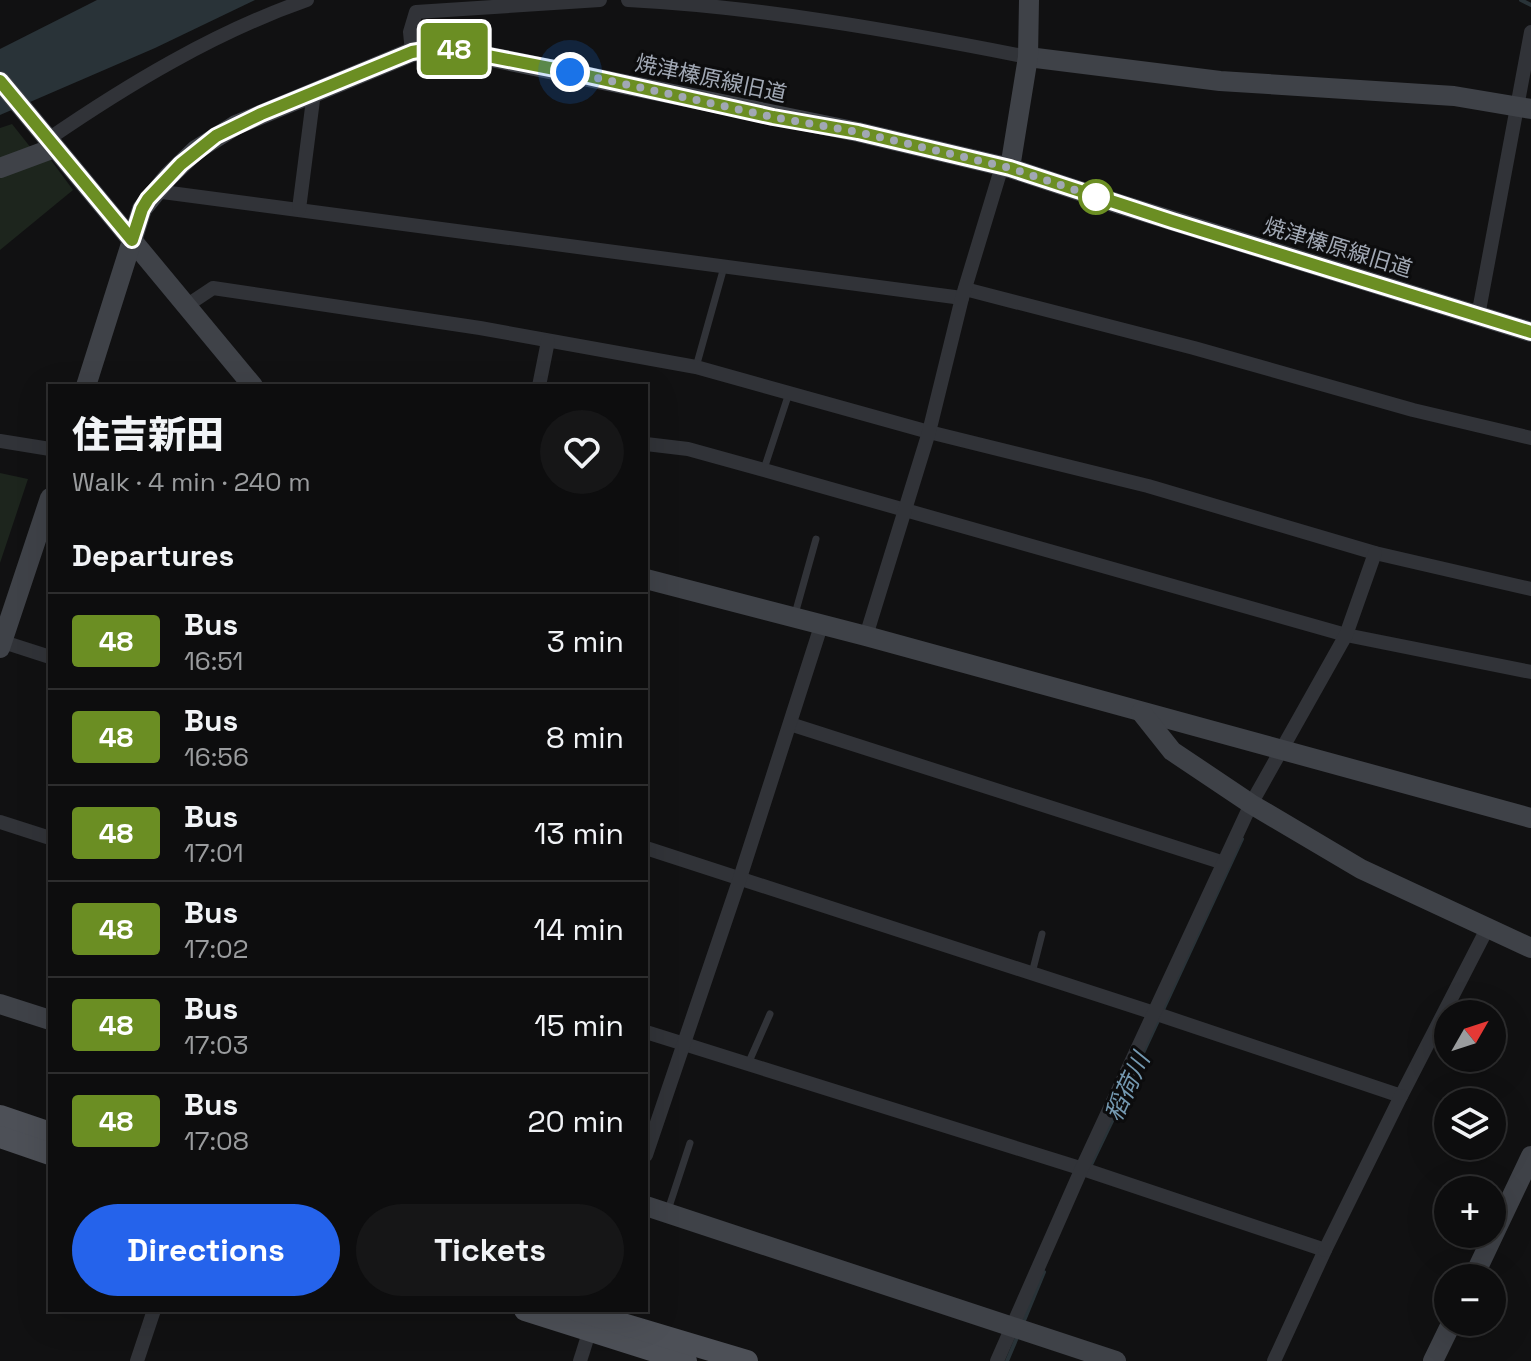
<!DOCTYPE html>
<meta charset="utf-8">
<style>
body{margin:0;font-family:"Space Grotesk","Noto Sans JP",sans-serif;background:#161617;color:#f1f3f6;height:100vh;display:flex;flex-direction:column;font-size:30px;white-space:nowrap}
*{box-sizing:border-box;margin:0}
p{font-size:26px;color:#9a9c9e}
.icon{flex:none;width:44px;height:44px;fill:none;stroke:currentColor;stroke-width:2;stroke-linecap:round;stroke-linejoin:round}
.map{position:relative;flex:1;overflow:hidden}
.sheet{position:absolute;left:48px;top:384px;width:600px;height:928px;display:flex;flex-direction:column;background:#0d0d0e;border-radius:0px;box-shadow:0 8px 32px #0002,0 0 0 2px #2d2d2e}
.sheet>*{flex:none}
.badge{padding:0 16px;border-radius:6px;font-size:28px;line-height:52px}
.needle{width:52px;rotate:51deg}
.tools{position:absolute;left:1434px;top:1000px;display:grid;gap:16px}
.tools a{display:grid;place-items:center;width:72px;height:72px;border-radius:50%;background:#0d0d0e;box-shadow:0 8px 32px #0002,0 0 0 2px #2d2d2e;font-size:40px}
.you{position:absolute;width:40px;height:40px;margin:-20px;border:6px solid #fff;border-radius:50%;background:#1a73e8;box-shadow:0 0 0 12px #1a73e833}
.map>.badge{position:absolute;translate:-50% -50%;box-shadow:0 0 0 4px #fff}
h2{padding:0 24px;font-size:30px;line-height:72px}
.round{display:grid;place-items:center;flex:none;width:84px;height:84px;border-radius:42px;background:#161617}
.overview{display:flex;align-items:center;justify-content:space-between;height:136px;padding:0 24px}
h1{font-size:38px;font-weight:800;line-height:60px}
.primary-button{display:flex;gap:16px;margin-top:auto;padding:16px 24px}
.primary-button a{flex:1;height:92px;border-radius:48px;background:#2563eb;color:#fff;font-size:32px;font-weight:800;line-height:92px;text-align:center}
.primary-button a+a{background:#161617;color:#f1f3f6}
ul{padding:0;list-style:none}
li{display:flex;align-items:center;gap:24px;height:96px;padding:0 24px;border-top:2px solid #2d2d2e}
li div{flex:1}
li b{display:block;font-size:30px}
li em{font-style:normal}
li .badge{min-width:88px;font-weight:700;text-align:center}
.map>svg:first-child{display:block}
.green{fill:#1d251d}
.water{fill:#293338}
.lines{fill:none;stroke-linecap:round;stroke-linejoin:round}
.stream{stroke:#293338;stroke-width:4}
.lane{stroke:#313338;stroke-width:7}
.street{stroke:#313338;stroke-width:14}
.secondary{stroke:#3f4248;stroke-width:20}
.primary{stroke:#4d5057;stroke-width:22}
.line-casing{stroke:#fff;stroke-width:18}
.line{stroke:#6b8e23;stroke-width:12}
.walk{stroke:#a1a8b4;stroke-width:8;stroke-dasharray:0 14.4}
.stop-dot{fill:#fff;stroke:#6b8e23;stroke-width:4}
.labels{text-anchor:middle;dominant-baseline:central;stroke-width:6;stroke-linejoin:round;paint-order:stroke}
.street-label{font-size:22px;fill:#a1a8b4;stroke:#0c0c0d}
.water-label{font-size:24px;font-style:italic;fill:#759ab2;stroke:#0c0c0d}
</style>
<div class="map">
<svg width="1531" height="1361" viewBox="0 0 1531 1361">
<rect width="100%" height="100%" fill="#111112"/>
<g class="green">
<path d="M 12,124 L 31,148 L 0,160 L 0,128 Z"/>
<path d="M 48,156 L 73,190 L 0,250 L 0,174 Z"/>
<path d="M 0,473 L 28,479 L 0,563 Z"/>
</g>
<path class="water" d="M 97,0 L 255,0 L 155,48 L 0,115 L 0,49 Z"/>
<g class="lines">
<g class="stream">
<path d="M 1521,0 L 1531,5"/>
<path d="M 1118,1107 L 1242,839"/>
<path d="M 1089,1169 L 1113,1119"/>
<path d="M 1023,1323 L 1044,1272"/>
<path d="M 1007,1361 L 1018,1335"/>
</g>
<g class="lane">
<path d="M 696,367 L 724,267"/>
<path d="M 764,469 L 789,393"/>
<path d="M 795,614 L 816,539"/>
<path d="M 1032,973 L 1042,934"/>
<path d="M 748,1064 L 770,1014"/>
<path d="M 668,1210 L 690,1143"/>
</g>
<g class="street">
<path d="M 628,0 C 762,7 896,31 1028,57"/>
<path d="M 412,52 L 410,32 L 416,12 L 600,0"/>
<path d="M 47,140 C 127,85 215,32 307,0"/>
<path d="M 155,191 L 962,298"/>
<path d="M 299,209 L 314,92"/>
<path d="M 965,289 L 1194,348 L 1413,410 L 1531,438"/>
<path d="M 186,306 L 213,288 L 480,328 L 696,367 L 929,432 L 1148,486 L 1375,553 L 1531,589"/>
<path d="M 1478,316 L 1531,32"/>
<path d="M 539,386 L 548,341"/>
<path d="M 0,441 L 50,449"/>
<path d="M 646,444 L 688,449 L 764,470 L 1346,635 L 1531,672"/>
<path d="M 866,636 L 929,432 L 962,298 L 1002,166"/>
<path d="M 0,641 L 50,657"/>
<path d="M 790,724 L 1224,863"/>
<path d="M 0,822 L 50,838"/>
<path d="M 646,848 L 1154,1013 L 1401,1096 L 1488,927"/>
<path d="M 646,1032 L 1083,1169 L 1325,1250 L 1274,1361"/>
<path d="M 646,1155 L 740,878 L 821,626"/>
<path d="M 1325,1250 L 1401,1096"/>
<path d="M 137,1361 L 154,1310"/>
<path d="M 580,1361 L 592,1323"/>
<path d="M 997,1361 L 1082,1168 L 1251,804 L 1346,635 L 1375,553"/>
</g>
<g class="secondary">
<path d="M 1028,57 L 1220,81 L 1454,96 L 1531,109"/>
<path d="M 0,81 L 253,386"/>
<path d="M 0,168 L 54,148"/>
<path d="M 1010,168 L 1028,57 L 1029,0"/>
<path d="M 86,386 L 142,209 L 168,177 L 196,150 L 236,125 L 412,52 L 442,47 L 858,132 L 1010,168 L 1119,204 L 1531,332"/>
<path d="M 646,579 L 866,636 L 1531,818"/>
<path d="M 0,648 L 50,498"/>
<path d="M 1141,712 L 1172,751 L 1251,804 L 1361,869 L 1531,948"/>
<path d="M 0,1004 L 50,1020"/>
<path d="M 646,1206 L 1116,1361"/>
<path d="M 1473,1278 L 1531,1156"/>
<path d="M 1433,1361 L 1452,1322"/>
</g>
<g class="primary">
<path d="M 0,1116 L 50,1133"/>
<path d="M 0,1137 L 50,1154"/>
<path d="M 525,1310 L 686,1361"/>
<path d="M 576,1310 L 747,1361"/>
</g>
</g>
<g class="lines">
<g class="line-casing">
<path id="line" d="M 0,81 L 132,240 L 142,209 L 148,199 L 181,164 L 216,136 L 261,114 L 412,52 L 442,47 L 570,72 L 773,117 L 858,132 L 1010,168 L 1172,221 L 1531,332"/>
</g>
<use href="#line" class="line"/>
<path class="walk" d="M 570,72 L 773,117 L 858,132 L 1010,168 L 1096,197"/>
</g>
<circle class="stop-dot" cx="1096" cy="197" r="16"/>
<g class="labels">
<g class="street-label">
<text transform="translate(711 78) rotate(12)">焼津榛原線旧道</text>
<text transform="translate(1338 247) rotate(17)">焼津榛原線旧道</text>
</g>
<g class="water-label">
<text transform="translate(1127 1087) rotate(-65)">稻荷川</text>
</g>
</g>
</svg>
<div class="tools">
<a><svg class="needle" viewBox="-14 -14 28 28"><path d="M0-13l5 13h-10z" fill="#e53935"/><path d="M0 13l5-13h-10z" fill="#9a9c9e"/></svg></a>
<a><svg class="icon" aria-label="layers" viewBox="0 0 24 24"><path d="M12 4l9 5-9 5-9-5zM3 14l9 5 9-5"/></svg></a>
<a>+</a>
<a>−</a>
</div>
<div class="you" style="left:570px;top:72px"></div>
<b class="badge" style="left:454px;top:49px;background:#6b8e23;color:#fff">48</b>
<section class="sheet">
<div class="overview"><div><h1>住吉新田</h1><p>Walk · 4 min · 240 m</p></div><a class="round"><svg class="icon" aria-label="heart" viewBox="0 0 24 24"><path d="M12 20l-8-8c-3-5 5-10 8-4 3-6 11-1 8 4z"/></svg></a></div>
<h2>Departures</h2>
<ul>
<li><span class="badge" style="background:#6b8e23;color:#fff">48</span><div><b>Bus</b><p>16:51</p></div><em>3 min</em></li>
<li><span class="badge" style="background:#6b8e23;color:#fff">48</span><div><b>Bus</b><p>16:56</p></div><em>8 min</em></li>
<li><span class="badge" style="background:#6b8e23;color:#fff">48</span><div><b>Bus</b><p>17:01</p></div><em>13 min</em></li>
<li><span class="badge" style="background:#6b8e23;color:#fff">48</span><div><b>Bus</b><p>17:02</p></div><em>14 min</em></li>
<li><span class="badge" style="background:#6b8e23;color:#fff">48</span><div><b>Bus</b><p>17:03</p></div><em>15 min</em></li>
<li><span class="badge" style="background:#6b8e23;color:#fff">48</span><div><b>Bus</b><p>17:08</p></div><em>20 min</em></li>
</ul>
<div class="primary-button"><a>Directions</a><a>Tickets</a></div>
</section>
</div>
